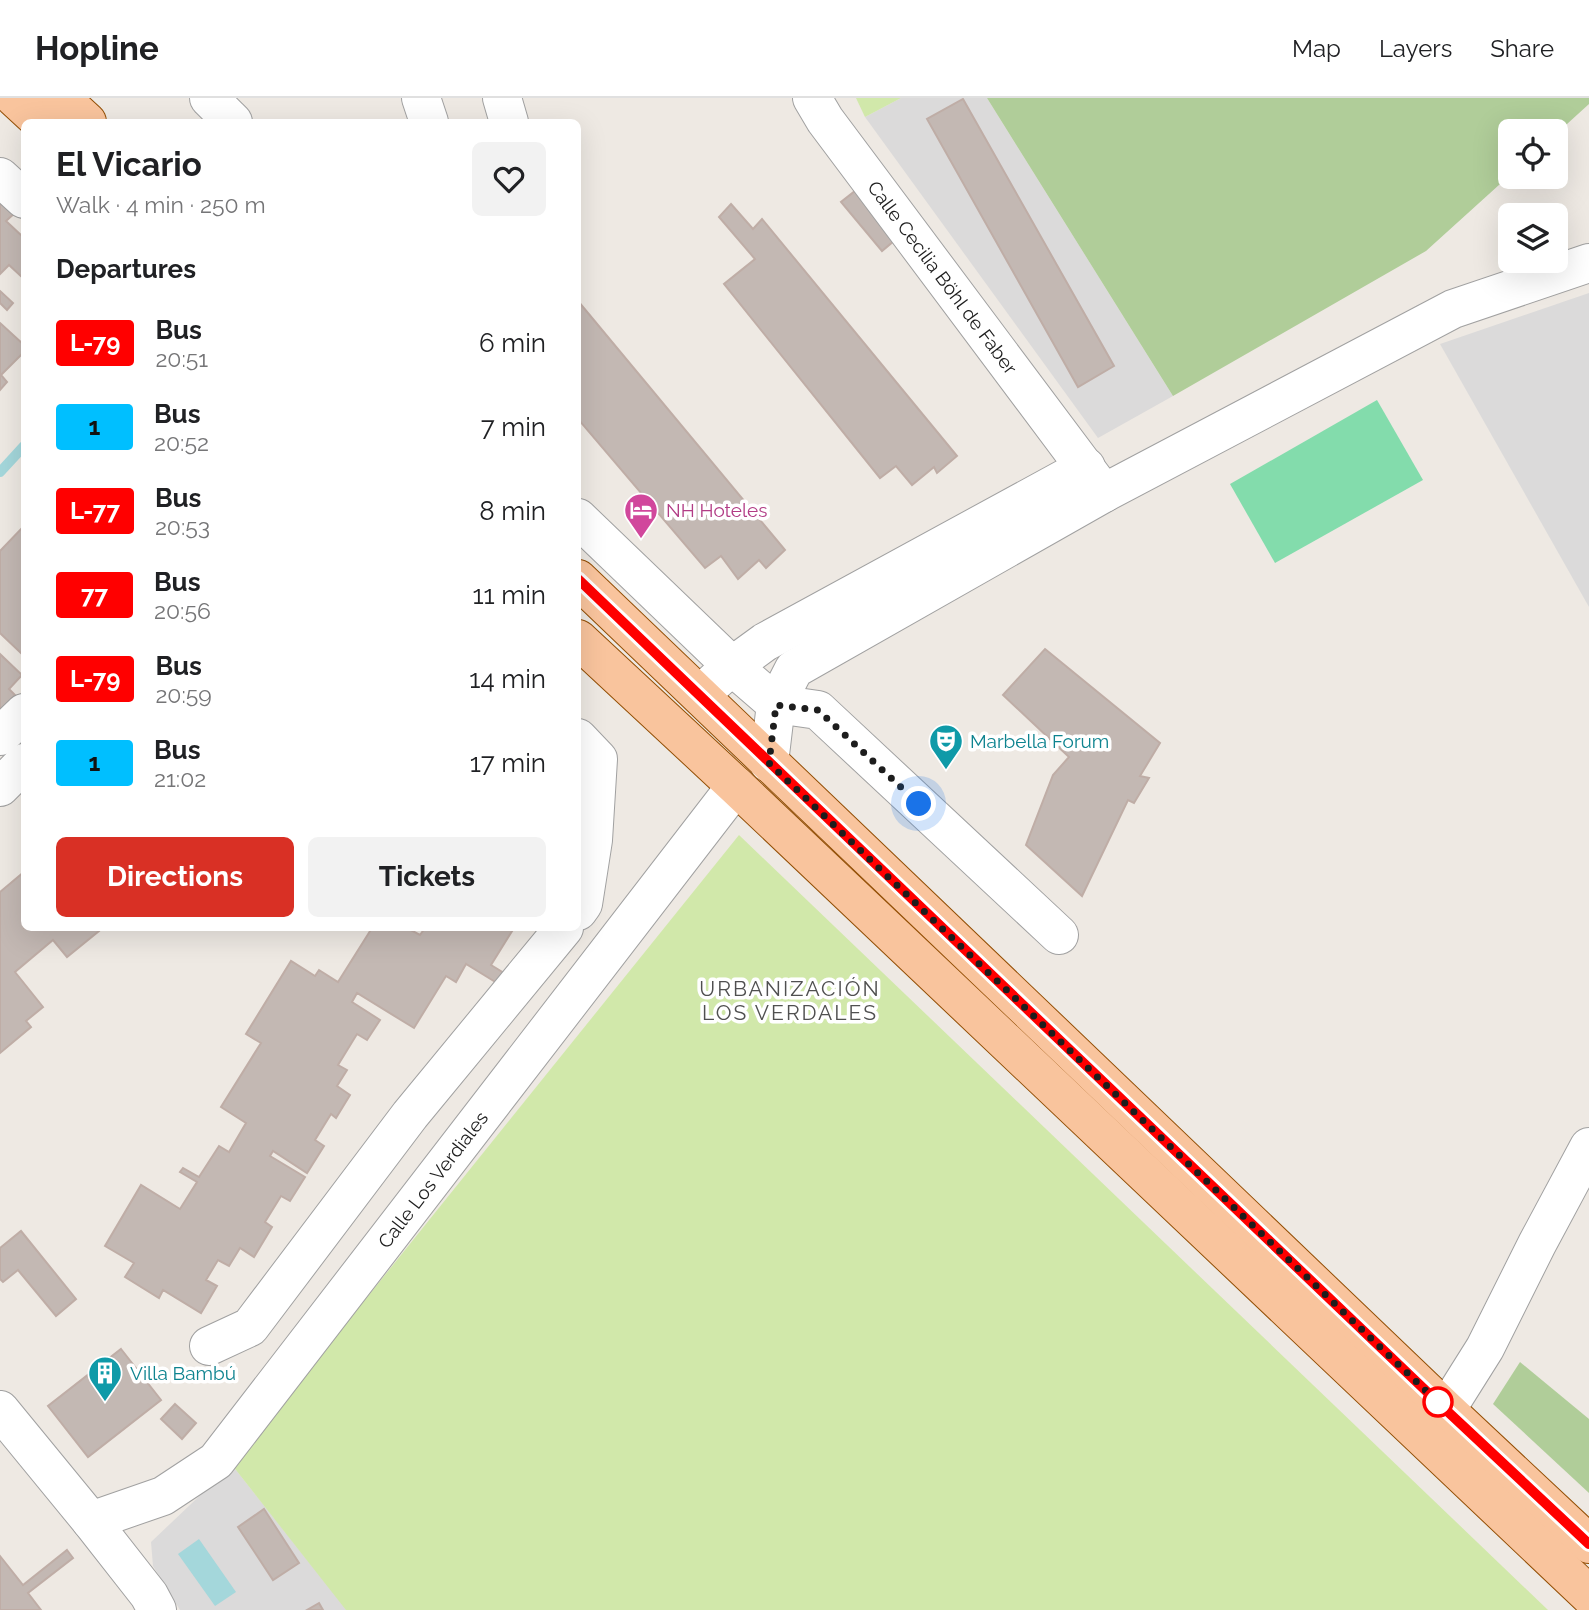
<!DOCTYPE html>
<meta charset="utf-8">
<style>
body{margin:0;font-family:Raleway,sans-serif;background:#f2f2f2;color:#202124;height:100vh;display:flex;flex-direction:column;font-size:26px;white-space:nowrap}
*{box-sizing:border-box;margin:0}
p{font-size:23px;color:#757577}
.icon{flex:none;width:38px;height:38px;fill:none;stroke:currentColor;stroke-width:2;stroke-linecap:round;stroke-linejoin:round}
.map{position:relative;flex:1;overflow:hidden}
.details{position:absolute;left:21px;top:21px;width:560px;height:812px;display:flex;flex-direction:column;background:#fff;border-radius:10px;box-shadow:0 7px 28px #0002}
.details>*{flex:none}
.badge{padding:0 14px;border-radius:5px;font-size:24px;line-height:46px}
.fabs{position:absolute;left:1498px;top:21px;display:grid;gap:14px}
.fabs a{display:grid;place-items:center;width:70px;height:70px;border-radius:10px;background:#fff;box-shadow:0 7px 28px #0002;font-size:35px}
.you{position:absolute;width:35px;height:35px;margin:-18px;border:5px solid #fff;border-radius:50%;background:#1a73e8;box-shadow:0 0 0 10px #1a73e833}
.map>.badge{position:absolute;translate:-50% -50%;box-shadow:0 0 0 4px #fff}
h2{padding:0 35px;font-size:26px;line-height:63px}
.round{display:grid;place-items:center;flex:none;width:74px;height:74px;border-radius:10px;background:#f2f2f2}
.overview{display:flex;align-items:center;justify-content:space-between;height:119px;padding:0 35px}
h1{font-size:33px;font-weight:700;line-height:52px}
.action{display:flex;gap:14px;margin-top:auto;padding:14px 35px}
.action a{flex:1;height:80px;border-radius:10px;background:#d93025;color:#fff;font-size:28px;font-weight:700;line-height:80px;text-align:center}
.action a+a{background:#f2f2f2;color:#202124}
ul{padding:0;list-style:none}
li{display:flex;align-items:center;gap:21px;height:84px;padding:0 35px}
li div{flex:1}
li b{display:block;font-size:26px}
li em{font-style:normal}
li .badge{min-width:77px;font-weight:700;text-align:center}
header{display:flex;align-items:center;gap:42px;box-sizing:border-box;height:98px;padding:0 35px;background:#fff;border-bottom:2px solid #e0e0e0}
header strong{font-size:33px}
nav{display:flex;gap:38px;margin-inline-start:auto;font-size:24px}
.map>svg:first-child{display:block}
.residential{fill:#dbdada}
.grass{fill:#d1e8aa}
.forest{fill:#b0cd99}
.pitch{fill:#83dcac}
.water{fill:#a4d7db}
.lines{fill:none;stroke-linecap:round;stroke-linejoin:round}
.stream{stroke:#a4d7db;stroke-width:10}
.building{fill:#c3b8b3;stroke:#bfada6;stroke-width:2}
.minor-casing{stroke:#a1a1a1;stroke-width:40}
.major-casing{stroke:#934e04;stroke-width:40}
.minor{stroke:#fff;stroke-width:38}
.major{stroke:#f9c49d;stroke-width:38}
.line-casing{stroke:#fff;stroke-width:16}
.line{stroke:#f00;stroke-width:10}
.walk{stroke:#1d1d1d;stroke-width:7;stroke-dasharray:0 12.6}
.stop-dot{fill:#fff;stroke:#f00;stroke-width:3.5}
.labels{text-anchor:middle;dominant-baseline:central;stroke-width:7;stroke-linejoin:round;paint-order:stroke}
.street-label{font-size:19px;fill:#1d1d1d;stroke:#fff}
.hotel-label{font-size:19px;fill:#b23c85;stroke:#fff;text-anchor:start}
.culture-label{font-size:19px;fill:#0d838f;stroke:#fff;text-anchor:start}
.neighbourhood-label{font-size:21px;letter-spacing:2px;fill:#505050;stroke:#fff}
</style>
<header>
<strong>Hopline</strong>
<nav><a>Map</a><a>Layers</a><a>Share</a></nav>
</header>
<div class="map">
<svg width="1589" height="1512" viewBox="0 0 1589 1512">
<rect width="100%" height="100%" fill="#eee9e3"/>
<g class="residential">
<path d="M 901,0 L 987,0 L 1173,298 L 1098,340 L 865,19 Z"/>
<path d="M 1589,195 L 1589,509 L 1440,246 Z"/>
<path d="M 232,1367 L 347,1512 L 180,1512 L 153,1468 L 151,1444 Z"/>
</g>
<g class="grass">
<path d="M 856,0 L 901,0 L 865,19 Z"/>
<path d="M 739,737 L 1548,1512 L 346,1512 L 232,1367 Z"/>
</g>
<g class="forest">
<path d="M 987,0 L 1589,0 L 1589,6 L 1556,36 L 1556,33 L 1510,33 L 1510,77 L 1426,153 L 1173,298 Z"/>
<path d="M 1520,1264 L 1589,1321 L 1589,1395 L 1493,1306 Z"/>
</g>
<path class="pitch" d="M 1377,302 L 1423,382 L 1275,465 L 1230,386 Z"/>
<path class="water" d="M 199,1441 L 236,1494 L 215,1508 L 178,1456 Z"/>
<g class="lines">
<path class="stream" d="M 0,374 L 24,348"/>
</g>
<g class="building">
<path d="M 963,1 L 1114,268 L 1078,289 L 927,21 Z"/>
<path d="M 855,93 L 895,142 L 882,153 L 841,104 Z"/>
<path d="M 0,99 L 16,114 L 6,123 L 22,138 L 24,136 L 24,181 L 9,167 L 0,176 Z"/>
<path d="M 731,106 L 753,131 L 762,121 L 957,358 L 937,375 L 934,369 L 912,387 L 896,368 L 880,380 L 724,186 L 755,161 L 719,119 Z"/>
<path d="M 0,193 L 13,205 L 7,212 L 0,205 Z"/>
<path d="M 578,203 L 785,452 L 766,470 L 759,462 L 738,481 L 721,458 L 705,470 L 578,321 Z"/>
<path d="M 0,225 L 24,247 L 24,254 L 1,277 L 7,284 L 0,292 Z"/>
<path d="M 24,428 L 24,558 L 0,535 L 0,453 Z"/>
<path d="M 1045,551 L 1160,645 L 1140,678 L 1149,680 L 1134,705 L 1128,702 L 1082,798 L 1026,747 L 1053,677 L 1069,659 L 1003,597 Z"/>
<path d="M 0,556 L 22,577 L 9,591 L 15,597 L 0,613 Z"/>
<path d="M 24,774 L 24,830 L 97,830 L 99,833 L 67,859 L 53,842 L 15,874 L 43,909 L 26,923 L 31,929 L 0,955 L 0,794 Z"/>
<path d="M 372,830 L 407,830 L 420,837 L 425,830 L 514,830 L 491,867 L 504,875 L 497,885 L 466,866 L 456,884 L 446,878 L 414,930 L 357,895 L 352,904 L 380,922 L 367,942 L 357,936 L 338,967 L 347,972 L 337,988 L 350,997 L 336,1020 L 331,1016 L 315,1042 L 324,1048 L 307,1075 L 273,1053 L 270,1058 L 305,1079 L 290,1103 L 281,1098 L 265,1124 L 272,1129 L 254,1159 L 240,1150 L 229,1168 L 218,1162 L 206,1182 L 217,1188 L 201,1215 L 163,1192 L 159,1200 L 125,1179 L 134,1165 L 105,1148 L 141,1087 L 180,1111 L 197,1084 L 180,1074 L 183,1070 L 199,1079 L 219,1048 L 229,1054 L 246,1025 L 221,1009 L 261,945 L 246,936 L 291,863 L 315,878 L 319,872 L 338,884 Z"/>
<path d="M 21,1133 L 76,1201 L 56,1218 L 18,1172 L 3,1184 L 0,1181 L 0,1150 Z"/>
<path d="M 121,1251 L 161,1302 L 88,1359 L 48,1308 Z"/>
<path d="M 175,1306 L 196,1325 L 182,1341 L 161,1321 Z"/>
<path d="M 264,1411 L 299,1465 L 273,1482 L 238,1429 Z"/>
<path d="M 67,1452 L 73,1460 L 28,1495 L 41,1512 L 0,1512 L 0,1458 L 23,1487 Z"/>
<path d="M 319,1505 L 323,1512 L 307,1512 Z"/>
</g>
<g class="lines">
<g class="minor-casing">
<g id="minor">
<path d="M 209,0 L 233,24"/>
<path d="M 421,0 L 429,24"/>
<path d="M 502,0 L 509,24"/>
<path id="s1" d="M 812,0 L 825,22 L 1104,395"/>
<path d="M 0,79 L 24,101"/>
<path d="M 578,420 L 732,568 L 776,606 L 818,612 L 1059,837"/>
<path d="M 713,585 L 732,568 L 765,544 L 1086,369"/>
<path d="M 0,638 L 24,615"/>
<path d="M 578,640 L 598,661 L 593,742 L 583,806 L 578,813"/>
<path d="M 769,665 L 776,606 L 794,571 L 1104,395 L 1453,211 L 1589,165"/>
<path d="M 0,689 L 24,665"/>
<path d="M 209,1248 L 250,1229 L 410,1017 L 564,830"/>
<path d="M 0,1312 L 91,1423 L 149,1497 L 157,1512"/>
<path d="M 1446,1312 L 1485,1250 L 1537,1146 L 1589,1049"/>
<path id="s2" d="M 91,1423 L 163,1398 L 216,1363 L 736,688"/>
</g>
</g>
<g class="major-casing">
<g id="major">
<path d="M 15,0 L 41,24"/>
<path d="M 61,0 L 87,24"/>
<path d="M 578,481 L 1446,1312 L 1589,1446"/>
<path d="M 578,541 L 736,688 L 1589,1497"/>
</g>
</g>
<use href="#minor" class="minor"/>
<use href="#major" class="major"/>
</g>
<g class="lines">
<g class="line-casing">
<path id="line" d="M 578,481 L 1446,1312 L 1589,1446"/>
</g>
<use href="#line" class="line"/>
<path class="walk" d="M 919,706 L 818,612 L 776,607 L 769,665 L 1446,1312 L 1438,1304"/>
</g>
<defs>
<g id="hotel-pin" transform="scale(1.75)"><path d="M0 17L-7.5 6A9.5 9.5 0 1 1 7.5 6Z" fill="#d1479c" stroke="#fff"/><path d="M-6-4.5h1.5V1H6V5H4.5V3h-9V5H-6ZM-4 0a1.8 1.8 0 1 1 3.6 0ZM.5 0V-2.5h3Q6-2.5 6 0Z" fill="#fff"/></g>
<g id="theatre-pin" transform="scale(1.75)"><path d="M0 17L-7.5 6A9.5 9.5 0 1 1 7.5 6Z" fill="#0f9aa8" stroke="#fff"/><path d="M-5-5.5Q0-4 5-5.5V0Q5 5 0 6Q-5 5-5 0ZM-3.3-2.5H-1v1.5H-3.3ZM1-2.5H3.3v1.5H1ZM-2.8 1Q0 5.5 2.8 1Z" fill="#fff"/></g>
<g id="building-pin" transform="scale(1.75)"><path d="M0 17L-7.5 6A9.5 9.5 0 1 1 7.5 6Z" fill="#0f9aa8" stroke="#fff"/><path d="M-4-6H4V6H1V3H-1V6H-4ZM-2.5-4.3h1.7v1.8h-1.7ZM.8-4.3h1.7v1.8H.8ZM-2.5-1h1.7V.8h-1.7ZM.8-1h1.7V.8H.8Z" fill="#fff"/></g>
</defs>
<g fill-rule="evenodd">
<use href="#hotel-pin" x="641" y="412"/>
<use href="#theatre-pin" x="946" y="643"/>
<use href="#building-pin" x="105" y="1275"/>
</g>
<circle class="stop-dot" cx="1438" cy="1304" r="14"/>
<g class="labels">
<g class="street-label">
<text stroke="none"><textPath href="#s1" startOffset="222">Calle Cecilia Böhl de Faber</textPath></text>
<text stroke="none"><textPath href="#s2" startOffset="495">Calle Los Verdiales</textPath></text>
</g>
<g class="hotel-label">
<text x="666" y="412">NH Hoteles</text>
</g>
<g class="culture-label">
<text x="970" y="643">Marbella Forum</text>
<text x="130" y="1275">Villa Bambú</text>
</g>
<g class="neighbourhood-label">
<text x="790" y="890">URBANIZACIÓN<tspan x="790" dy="24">LOS VERDALES</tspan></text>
</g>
</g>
</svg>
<div class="fabs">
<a><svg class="icon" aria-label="locate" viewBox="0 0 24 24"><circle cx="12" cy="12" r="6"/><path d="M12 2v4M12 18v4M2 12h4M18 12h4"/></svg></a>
<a><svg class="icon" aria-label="layers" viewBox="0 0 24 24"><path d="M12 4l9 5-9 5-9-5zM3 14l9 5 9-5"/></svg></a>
</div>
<div class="you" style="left:919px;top:706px"></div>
<section class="details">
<div class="overview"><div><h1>El Vicario</h1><p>Walk · 4 min · 250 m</p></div><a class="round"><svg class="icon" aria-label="heart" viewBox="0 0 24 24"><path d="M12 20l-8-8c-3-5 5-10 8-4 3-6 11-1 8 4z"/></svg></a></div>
<h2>Departures</h2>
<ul>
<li><span class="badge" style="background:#f00;color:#fff">L-79</span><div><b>Bus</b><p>20:51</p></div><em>6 min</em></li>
<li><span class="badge" style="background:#00bfff;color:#111">1</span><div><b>Bus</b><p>20:52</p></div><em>7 min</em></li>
<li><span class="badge" style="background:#f00;color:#fff">L-77</span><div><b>Bus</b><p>20:53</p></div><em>8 min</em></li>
<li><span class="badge" style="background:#f00;color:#fff">77</span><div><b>Bus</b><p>20:56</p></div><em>11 min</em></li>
<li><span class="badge" style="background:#f00;color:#fff">L-79</span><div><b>Bus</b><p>20:59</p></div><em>14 min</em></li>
<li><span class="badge" style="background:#00bfff;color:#111">1</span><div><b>Bus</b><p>21:02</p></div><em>17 min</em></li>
</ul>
<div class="action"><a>Directions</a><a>Tickets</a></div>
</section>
</div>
